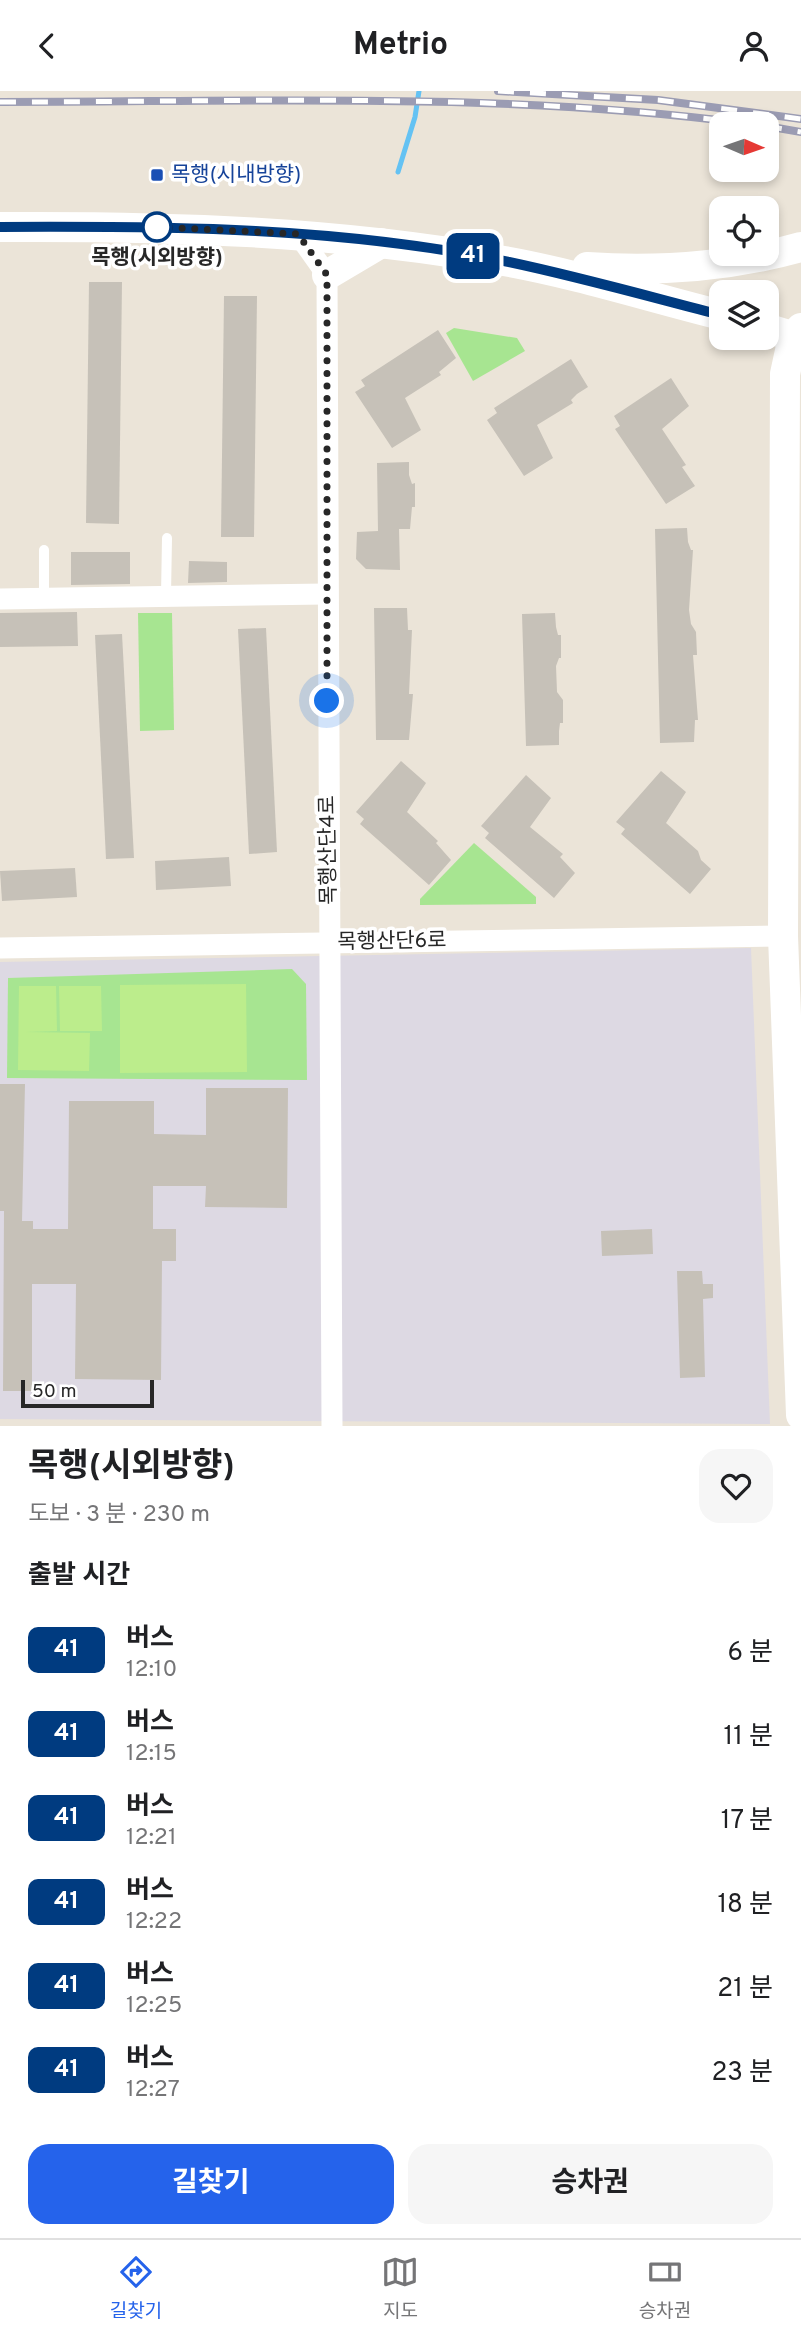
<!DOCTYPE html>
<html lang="ko">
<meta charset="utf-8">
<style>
body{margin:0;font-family:Overpass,"Noto Sans KR",sans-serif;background:#f6f6f6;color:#202124;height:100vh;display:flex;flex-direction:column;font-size:26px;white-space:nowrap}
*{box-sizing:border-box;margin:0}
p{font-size:23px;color:#757577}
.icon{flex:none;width:38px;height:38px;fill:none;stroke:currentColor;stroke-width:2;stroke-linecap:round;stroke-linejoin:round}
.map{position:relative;height:1335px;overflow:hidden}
.side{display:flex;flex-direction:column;background:#fff;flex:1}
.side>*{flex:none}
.badge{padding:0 14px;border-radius:10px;font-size:24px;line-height:46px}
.needle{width:46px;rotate:92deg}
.buttons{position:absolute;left:709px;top:21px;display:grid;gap:14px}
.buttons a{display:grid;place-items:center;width:70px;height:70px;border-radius:14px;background:#fff;box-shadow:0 4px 10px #0003;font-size:35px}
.scale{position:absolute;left:21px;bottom:18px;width:133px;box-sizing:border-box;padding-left:7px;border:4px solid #272727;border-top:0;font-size:19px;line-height:24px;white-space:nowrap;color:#272727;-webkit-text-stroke:5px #fff;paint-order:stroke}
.you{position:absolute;width:35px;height:35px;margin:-18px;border:5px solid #fff;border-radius:50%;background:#1a73e8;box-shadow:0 0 0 10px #1a73e833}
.map>.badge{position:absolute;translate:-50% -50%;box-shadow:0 0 0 4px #fff}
h2{padding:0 28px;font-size:26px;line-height:63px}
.round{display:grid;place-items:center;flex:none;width:74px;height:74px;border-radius:21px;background:#f6f6f6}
.overview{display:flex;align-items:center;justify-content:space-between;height:119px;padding:0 28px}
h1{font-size:33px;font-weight:700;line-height:52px}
.primary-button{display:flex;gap:14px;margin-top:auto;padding:14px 28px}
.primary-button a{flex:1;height:80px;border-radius:21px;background:#2563eb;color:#fff;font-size:28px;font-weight:700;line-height:80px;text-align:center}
.primary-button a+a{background:#f6f6f6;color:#202124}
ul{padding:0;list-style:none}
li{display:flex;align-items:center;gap:21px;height:84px;padding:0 28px}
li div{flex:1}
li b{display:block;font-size:26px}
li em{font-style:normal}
li .badge{min-width:77px;font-weight:700;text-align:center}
header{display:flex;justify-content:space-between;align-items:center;height:91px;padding:0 28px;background:#fff;font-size:32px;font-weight:700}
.tabs{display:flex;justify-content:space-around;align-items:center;height:98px;border-top:2px solid #e0e0e0;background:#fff;font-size:19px;color:#757577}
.tabs a{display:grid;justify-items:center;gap:4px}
.tabs .active{color:#2563eb}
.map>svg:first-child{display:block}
.industrial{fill:#ddd9e3}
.green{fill:#a7e591}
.pitch{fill:#bced8c}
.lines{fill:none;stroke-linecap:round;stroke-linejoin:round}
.stream{stroke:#64c2f3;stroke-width:5}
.building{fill:#c6c1b8}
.lane{stroke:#fff;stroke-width:10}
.street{stroke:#fff;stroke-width:21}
.secondary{stroke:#fff;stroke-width:30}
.rail-casing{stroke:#9b9cb3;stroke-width:8}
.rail{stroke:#fff;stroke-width:5;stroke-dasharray:16;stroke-linecap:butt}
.line-casing{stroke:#fff;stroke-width:16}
.line{stroke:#003b80;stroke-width:10}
.walk{stroke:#272727;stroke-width:7;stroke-dasharray:0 12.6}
.transit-dot{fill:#1a4fb4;stroke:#fff;stroke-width:2.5}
.stop-dot{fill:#fff;stroke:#003b80;stroke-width:3.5}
.labels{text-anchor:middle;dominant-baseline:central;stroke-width:7;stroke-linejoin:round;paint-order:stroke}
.transit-label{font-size:21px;fill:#164399;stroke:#fff;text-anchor:start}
.stop-label{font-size:21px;font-weight:bold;fill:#272727;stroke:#fff}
.street-label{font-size:21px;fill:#272727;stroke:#fff}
</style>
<header><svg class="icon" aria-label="back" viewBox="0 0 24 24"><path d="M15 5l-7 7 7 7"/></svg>Metrio<svg class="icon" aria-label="person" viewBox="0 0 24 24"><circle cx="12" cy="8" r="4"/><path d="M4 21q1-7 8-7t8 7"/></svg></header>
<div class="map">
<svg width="801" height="1335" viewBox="0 0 801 1335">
<rect width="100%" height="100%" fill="#ebe4d8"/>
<path class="industrial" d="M 751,857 L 770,1333 L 0,1328 L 0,871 Z"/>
<g class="green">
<path d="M 454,237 L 517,247 L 525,260 L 473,290 L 446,242 Z"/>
<path d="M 138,522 L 172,522 L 174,639 L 140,640 Z"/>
<path d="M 474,752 L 536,806 L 536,813 L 420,814 L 420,808 Z"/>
<path d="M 292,878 L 306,893 L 307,989 L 7,987 L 8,887 Z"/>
</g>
<g class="pitch">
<path d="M 246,893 L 247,981 L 120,982 L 120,894 Z"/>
<path d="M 19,895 L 56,895 L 57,940 L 26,941 L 90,942 L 89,980 L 18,979 Z"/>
<path d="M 59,895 L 101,895 L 102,940 L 60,940 Z"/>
</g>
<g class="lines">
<path class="stream" d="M 398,81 L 415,26 L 419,0"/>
</g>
<g class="building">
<path d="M 89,191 L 122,191 L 119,433 L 86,432 Z"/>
<path d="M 224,205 L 257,205 L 254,446 L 221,446 Z"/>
<path d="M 438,239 L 456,267 L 439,281 L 441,284 L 405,307 L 421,339 L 392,357 L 355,301 L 365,295 L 361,289 Z"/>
<path d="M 571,268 L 588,296 L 577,303 L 571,309 L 573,312 L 537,334 L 553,367 L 524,385 L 487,329 L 497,322 L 494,317 Z"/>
<path d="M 671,287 L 689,315 L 662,338 L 686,374 L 682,376 L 695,395 L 666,413 L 615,338 L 620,335 L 614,325 Z"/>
<path d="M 409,371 L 409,384 L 412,393 L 415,392 L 415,416 L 412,416 L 410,438 L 399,438 L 400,479 L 366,478 L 356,468 L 357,441 L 378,440 L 377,372 Z"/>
<path d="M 687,437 L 688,451 L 691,459 L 693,459 L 689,519 L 691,533 L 696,541 L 697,564 L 693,564 L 698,629 L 695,629 L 694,651 L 660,652 L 655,438 Z"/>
<path d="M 71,461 L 130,461 L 130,493 L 71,494 Z"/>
<path d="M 189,470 L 227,471 L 227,491 L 188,492 Z"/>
<path d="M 374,517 L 407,517 L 408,539 L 412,539 L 409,603 L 413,603 L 409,649 L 376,649 Z"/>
<path d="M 77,521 L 78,555 L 0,556 L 0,522 Z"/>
<path d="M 555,522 L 556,536 L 558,544 L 561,544 L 561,567 L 559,567 L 556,575 L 557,601 L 563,609 L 563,632 L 560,632 L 559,640 L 559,654 L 526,655 L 522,523 Z"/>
<path d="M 266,537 L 277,761 L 249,763 L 238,538 Z"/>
<path d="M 122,543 L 134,767 L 106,768 L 95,544 Z"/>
<path d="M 401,670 L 426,692 L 407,721 L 438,750 L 436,752 L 451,769 L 429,794 L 360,733 L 364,728 L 356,721 Z"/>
<path d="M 661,680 L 686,701 L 666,732 L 698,760 L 701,769 L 711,778 L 690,803 L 621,743 L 625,738 L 616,731 Z"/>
<path d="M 526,684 L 551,707 L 530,736 L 563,763 L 560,766 L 575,782 L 554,807 L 485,747 L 489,742 L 481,735 Z"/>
<path d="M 229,766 L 231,795 L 156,799 L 155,770 Z"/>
<path d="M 75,777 L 77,806 L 2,810 L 0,780 Z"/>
<path d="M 0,993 L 25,993 L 22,1130 L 33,1130 L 33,1138 L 68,1138 L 69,1010 L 154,1010 L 154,1043 L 206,1044 L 206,997 L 288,997 L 287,1117 L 205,1116 L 206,1095 L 153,1095 L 153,1138 L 176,1138 L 176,1170 L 162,1170 L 161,1289 L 75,1288 L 76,1193 L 32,1193 L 32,1300 L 3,1300 L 4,1120 L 0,1120 Z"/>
<path d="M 652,1138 L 653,1163 L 602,1165 L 601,1140 Z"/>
<path d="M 677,1180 L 702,1180 L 703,1193 L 713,1193 L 713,1207 L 703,1208 L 705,1286 L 680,1287 Z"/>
</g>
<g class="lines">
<g class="lane">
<path d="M 44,459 L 44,508"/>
<path d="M 166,504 L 167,447"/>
</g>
<g class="street">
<path d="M 298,143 L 327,184 L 332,1335"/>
<path d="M 0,508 L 326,503"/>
<path d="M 0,857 L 783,845"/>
</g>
<g class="secondary">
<path d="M 0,136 C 169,135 337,140 504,170 C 577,183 649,206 721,224"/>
<path d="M 587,176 C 661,181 730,176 801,156"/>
<path d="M 327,184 L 381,152"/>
<path d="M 766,237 L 801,248"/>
<path d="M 801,237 L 793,246 L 785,283 L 783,845 L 801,1324"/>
</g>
<g class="rail-casing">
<g id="rail">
<path d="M 498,0 L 658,9 L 801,28"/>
<path d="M 0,11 C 250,11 503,0 751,33"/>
<path d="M 766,35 L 801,41"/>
</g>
</g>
<use href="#rail" class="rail"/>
</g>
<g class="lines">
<g class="line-casing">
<path id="line" d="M 0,136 C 170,135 342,136 509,171 C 580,186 651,206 721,224"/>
</g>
<use href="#line" class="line"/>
<path class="walk" d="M 157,136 L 298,143 L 327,184 L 327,610"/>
</g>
<rect class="transit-dot" x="150" y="77" width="14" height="14" rx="3.5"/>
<circle class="stop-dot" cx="157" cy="136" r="14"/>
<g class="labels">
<g class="transit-label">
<text x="171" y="84">목행(시내방향)</text>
</g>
<g class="stop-label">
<text x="157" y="167">목행(시외방향)</text>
</g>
<g class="street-label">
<text transform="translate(329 759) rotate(-91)">목행산단4로</text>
<text transform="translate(392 851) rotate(-1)">목행산단6로</text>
</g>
</g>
</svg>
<div class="buttons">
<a><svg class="needle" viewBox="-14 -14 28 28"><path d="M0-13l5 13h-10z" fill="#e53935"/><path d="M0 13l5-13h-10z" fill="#757577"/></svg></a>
<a><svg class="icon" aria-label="locate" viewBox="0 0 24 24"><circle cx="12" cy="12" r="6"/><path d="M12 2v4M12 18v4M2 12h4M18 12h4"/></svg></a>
<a><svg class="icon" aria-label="layers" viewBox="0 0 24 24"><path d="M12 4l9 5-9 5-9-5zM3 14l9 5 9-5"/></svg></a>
</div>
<div class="scale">50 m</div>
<div class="you" style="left:327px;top:610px"></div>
<b class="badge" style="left:473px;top:165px;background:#003b80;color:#fff">41</b>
</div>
<section class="side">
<div class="overview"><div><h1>목행(시외방향)</h1><p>도보 · 3 분 · 230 m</p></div><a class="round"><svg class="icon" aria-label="heart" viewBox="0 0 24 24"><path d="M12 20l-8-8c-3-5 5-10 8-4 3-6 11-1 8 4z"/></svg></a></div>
<h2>출발 시간</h2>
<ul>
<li><span class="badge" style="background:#003b80;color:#fff">41</span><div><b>버스</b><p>12:10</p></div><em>6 분</em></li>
<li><span class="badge" style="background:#003b80;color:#fff">41</span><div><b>버스</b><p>12:15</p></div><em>11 분</em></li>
<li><span class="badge" style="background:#003b80;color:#fff">41</span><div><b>버스</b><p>12:21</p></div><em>17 분</em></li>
<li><span class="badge" style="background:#003b80;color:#fff">41</span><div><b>버스</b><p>12:22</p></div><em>18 분</em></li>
<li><span class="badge" style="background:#003b80;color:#fff">41</span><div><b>버스</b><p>12:25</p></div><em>21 분</em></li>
<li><span class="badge" style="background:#003b80;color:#fff">41</span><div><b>버스</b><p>12:27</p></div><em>23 분</em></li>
</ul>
<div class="primary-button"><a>길찾기</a><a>승차권</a></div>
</section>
<nav class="tabs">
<a class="active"><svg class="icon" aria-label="directions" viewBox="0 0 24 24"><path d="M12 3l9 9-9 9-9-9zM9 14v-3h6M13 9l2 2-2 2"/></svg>길찾기</a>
<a><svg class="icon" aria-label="map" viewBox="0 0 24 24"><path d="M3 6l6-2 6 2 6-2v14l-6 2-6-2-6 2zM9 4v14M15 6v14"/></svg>지도</a>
<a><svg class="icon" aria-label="tickets" viewBox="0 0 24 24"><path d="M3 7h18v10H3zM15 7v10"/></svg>승차권</a>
</nav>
